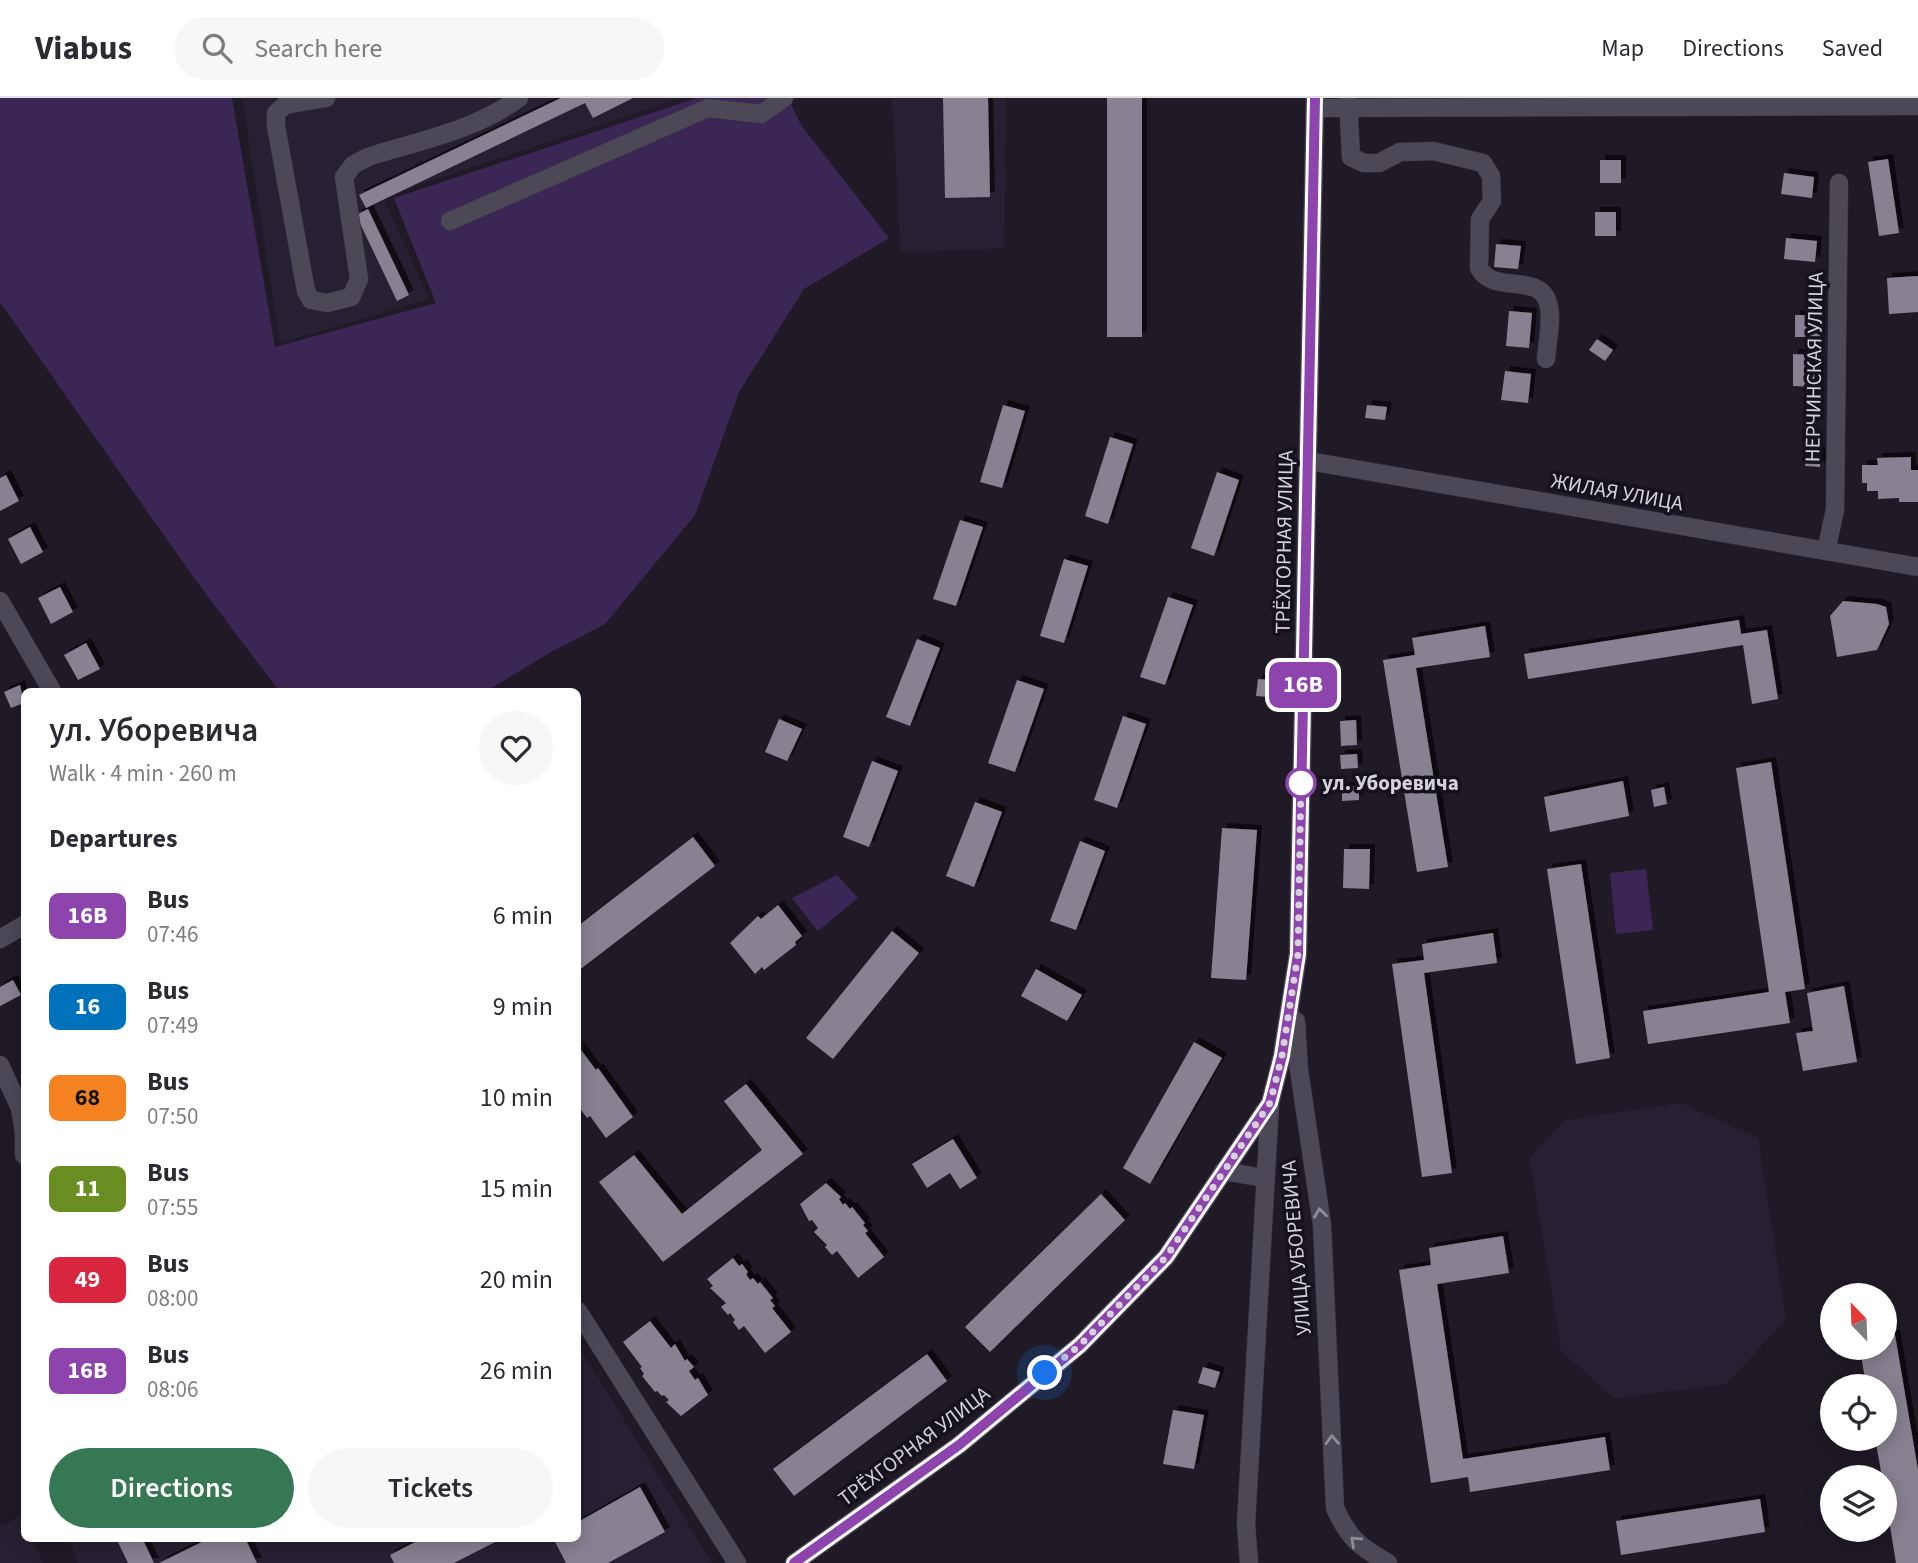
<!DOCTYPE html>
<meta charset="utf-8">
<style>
body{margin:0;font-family:"Source Sans 3",sans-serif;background:#f7f7f7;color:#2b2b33;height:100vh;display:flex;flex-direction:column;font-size:26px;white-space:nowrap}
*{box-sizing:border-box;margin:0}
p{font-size:23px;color:#7c7c81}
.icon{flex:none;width:38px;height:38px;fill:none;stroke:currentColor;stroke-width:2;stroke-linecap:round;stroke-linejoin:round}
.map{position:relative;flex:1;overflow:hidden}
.panel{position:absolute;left:21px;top:590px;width:560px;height:854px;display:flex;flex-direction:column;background:#fff;border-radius:10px;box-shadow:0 4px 18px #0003}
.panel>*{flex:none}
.badge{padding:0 14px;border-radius:10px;font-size:24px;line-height:46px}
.needle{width:46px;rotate:337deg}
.controls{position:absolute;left:1820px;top:1185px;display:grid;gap:14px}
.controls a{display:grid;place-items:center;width:77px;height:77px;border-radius:50%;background:#fff;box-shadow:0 4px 18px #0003;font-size:35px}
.you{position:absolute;width:35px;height:35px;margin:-18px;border:5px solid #fff;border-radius:50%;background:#1a73e8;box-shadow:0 0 0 10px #1a73e833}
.map>.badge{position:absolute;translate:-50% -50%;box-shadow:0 0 0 4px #fff}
h2{padding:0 28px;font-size:26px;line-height:63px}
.round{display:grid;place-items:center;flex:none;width:74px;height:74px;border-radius:37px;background:#f7f7f7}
.headline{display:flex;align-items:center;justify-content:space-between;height:119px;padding:0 28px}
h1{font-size:33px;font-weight:600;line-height:52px}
.button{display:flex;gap:14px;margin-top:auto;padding:14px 28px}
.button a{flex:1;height:80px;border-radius:42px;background:#367853;color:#fff;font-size:28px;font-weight:600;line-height:80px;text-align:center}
.button a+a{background:#f7f7f7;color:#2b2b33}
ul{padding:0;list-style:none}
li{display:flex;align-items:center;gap:21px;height:91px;padding:0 28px}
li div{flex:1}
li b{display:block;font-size:26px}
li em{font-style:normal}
li .badge{min-width:77px;font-weight:700;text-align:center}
header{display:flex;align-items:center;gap:42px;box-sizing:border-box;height:98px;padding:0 35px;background:#fff;border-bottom:2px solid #e1e1e2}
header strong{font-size:33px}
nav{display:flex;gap:38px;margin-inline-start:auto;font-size:24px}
.search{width:490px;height:63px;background:#f7f7f7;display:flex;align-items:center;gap:18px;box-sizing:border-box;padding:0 24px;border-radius:38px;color:#7c7c81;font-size:26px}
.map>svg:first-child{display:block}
.built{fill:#272032}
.green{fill:#3b2755}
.building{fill:#878191;filter:url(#shadow)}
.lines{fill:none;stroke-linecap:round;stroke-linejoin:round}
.minor-casing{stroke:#3a3640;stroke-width:19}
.tertiary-casing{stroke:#3a3640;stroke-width:19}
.secondary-casing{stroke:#3a3640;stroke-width:19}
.minor{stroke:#4d4856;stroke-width:18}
.tertiary{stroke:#4d4856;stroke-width:18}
.secondary{stroke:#4d4856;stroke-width:18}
.oneway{stroke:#918d98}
.line-casing{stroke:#fff;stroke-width:16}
.line{stroke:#8e44ad;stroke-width:10}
.walk{stroke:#d5d2da;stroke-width:7;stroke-dasharray:0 12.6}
.stop-dot{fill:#fff;stroke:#8e44ad;stroke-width:3.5}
.labels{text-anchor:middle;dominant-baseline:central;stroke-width:7;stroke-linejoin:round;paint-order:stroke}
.street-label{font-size:21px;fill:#d5d2da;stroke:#15111d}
.stop-label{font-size:21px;font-weight:bold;fill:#d5d2da;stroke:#15111d;text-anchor:start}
</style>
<header>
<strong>Viabus</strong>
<div class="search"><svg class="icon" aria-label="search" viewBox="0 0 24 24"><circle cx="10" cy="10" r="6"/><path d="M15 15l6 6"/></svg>Search here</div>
<nav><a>Map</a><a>Directions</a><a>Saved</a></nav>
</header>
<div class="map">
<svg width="1918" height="1465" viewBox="0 0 1918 1465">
<defs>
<filter id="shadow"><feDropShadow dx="5" dy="-5" stdDeviation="0" flood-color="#0009"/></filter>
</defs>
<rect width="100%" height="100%" fill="#1f1a26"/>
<g class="built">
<path d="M 242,0 L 681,0 L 383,99 L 429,201 L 280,245 Z"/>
<path d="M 892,0 L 1006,0 L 1004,150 L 901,155 Z"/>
<path d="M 1681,1005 L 1758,1040 L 1786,1221 L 1727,1286 L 1614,1300 L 1561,1253 L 1530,1059 L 1566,1022 Z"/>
<path d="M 578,1247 L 712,1465 L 78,1465 L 69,1440 L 578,1440 Z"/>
<path d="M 21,1418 L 24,1424 L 24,1440 L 32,1440 L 43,1465 L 0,1465 L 0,1429 Z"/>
</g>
<g class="green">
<path d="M 0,0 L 232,0 L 275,249 L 436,205 L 394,100 L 697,0 L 788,0 L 801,27 L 889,140 L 804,191 L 739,294 L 695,417 L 605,526 L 549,555 L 487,593 L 279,593 L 194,480 L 0,204 Z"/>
<path d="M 1646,771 L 1653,832 L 1616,836 L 1610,775 Z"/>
<path d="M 837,777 L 858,800 L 818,833 L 792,800 Z"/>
</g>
<g class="building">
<path d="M 561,0 L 633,0 L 593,20 L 585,5 L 366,110 L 359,97 Z"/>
<path d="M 943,0 L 988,0 L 990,99 L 945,100 Z"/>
<rect x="1107" y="0" width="35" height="239"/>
<path d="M 1888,61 L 1899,135 L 1879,138 L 1868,64 Z"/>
<rect x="1600" y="62" width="21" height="23"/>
<path d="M 1784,75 L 1814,79 L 1812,100 L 1781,96 Z"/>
<path d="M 368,111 L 409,197 L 397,203 L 356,117 Z"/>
<rect x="1595" y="114" width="21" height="24"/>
<path d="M 1786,140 L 1817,143 L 1815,164 L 1784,161 Z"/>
<path d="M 1496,146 L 1521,148 L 1518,171 L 1494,169 Z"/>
<path d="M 1918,178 L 1918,214 L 1889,216 L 1887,180 Z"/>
<path d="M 1509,213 L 1532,215 L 1529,250 L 1506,248 Z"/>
<rect x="1795" y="217" width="25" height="22"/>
<path d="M 1597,241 L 1613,252 L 1605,263 L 1589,252 Z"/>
<path d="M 1793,256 L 1815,257 L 1814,289 L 1793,288 Z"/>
<path d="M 1505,273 L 1531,276 L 1528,305 L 1501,302 Z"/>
<path d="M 1003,307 L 1025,313 L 1002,390 L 980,384 Z"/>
<path d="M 1367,307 L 1387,309 L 1385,322 L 1365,320 Z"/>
<path d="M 1110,339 L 1133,346 L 1108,426 L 1085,418 Z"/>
<path d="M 1806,353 L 1821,354 L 1820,369 L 1805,368 Z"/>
<path d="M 1911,359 L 1911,372 L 1918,372 L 1918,404 L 1899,404 L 1899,400 L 1878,401 L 1878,393 L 1867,393 L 1867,385 L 1862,385 L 1862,367 L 1878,367 L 1877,360 Z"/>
<path d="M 1217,374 L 1239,382 L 1214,458 L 1191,450 Z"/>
<path d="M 6,377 L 19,403 L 0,413 L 0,380 Z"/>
<path d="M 960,422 L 983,429 L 956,508 L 933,501 Z"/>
<path d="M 30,429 L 43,454 L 21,466 L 8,441 Z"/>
<path d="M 1064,461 L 1088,468 L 1064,545 L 1040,538 Z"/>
<path d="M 60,489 L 73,514 L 51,526 L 38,500 Z"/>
<path d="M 1168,499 L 1193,507 L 1165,587 L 1140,579 Z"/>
<path d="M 1843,503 L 1877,506 L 1886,509 L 1889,526 L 1877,552 L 1837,559 L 1830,518 Z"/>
<path d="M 1739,522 L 1741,536 L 1767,532 L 1778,601 L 1752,606 L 1743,547 L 1528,581 L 1524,556 Z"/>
<path d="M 1485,528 L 1490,559 L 1416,570 L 1448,769 L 1417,774 L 1383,562 L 1415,557 L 1412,540 Z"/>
<path d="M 917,541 L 940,550 L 910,628 L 886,619 Z"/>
<path d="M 86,545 L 100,571 L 78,582 L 64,557 Z"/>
<path d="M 1258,581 L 1271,582 L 1269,599 L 1256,598 Z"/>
<path d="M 1017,582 L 1044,591 L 1015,674 L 988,665 Z"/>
<path d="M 20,587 L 24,605 L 11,610 L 4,594 Z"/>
<path d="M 1123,618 L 1146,626 L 1117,710 L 1094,702 Z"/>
<path d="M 779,621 L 802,631 L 787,663 L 765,654 Z"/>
<path d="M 1356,622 L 1357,647 L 1341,648 L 1340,623 Z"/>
<path d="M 1357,656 L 1358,670 L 1341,671 L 1340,657 Z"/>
<path d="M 872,663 L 898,673 L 869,749 L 843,739 Z"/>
<path d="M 1771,664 L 1805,891 L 1785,894 L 1790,925 L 1648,946 L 1643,913 L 1769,894 L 1736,670 Z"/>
<path d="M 1623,683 L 1629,718 L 1550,734 L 1544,699 Z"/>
<path d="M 1359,688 L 1359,702 L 1342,703 L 1342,689 Z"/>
<path d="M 1664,689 L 1667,706 L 1654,709 L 1651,692 Z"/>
<path d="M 975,704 L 1002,714 L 974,789 L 946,778 Z"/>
<path d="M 1222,730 L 1257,732 L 1246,882 L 1211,880 Z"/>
<path d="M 693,739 L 715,768 L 578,873 L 578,828 Z"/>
<path d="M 1080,743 L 1105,753 L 1076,832 L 1050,823 Z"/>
<path d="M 1344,751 L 1370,751 L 1369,791 L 1343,790 Z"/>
<path d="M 1581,766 L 1610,960 L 1576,966 L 1547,771 Z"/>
<path d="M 778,807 L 802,838 L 795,844 L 796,847 L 764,872 L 762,869 L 755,876 L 730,845 L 758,818 L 761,821 Z"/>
<path d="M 892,833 L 919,855 L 833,961 L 806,940 Z"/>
<path d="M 1493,835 L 1497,865 L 1424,875 L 1452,1075 L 1422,1079 L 1392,866 L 1424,862 L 1422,846 Z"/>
<path d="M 1036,871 L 1082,897 L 1067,923 L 1021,898 Z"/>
<path d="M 13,882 L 21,897 L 0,908 L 0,889 Z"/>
<path d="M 1844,888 L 1857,964 L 1803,973 L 1796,935 L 1813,933 L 1807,895 Z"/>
<path d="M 1194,944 L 1222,960 L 1150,1086 L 1123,1070 Z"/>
<path d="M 578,948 L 596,972 L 598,970 L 633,1019 L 606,1040 L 590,1018 L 587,1020 L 578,1008 Z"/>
<path d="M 746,986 L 803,1056 L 663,1164 L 599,1084 L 634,1057 L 682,1116 L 762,1052 L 724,1003 Z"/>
<path d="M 953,1041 L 977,1080 L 960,1091 L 950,1075 L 927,1090 L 912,1066 Z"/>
<path d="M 826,1085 L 841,1099 L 839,1101 L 843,1107 L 845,1105 L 850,1111 L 852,1109 L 865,1125 L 863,1127 L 868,1133 L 865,1135 L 884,1159 L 858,1180 L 837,1153 L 832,1157 L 825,1149 L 827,1147 L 814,1134 L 818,1130 L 812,1122 L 809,1123 L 800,1106 Z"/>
<path d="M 1101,1096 L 1125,1122 L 990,1254 L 965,1229 Z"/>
<path d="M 1503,1138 L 1509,1175 L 1437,1186 L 1463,1361 L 1605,1339 L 1610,1372 L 1470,1394 L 1468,1379 L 1431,1385 L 1399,1172 L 1431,1167 L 1429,1150 Z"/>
<path d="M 733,1160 L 739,1168 L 742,1166 L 748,1174 L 746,1176 L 750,1182 L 753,1180 L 758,1186 L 760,1184 L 773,1200 L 770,1202 L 775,1208 L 772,1210 L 791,1234 L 765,1255 L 744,1228 L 739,1232 L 733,1224 L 735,1222 L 730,1215 L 728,1217 L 721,1209 L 726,1205 L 710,1190 L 713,1188 L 707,1181 Z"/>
<path d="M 650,1223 L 671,1250 L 675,1246 L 685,1263 L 687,1261 L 694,1269 L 689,1273 L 695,1282 L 698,1280 L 708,1297 L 681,1318 L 666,1304 L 669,1302 L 664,1297 L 662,1298 L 657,1293 L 655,1294 L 642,1278 L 644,1276 L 640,1270 L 642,1269 L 623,1244 Z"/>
<path d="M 1895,1237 L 1918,1372 L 1918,1465 L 1896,1465 L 1885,1398 L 1885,1379 L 1882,1379 L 1875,1340 L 1885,1340 L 1885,1288 L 1866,1288 L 1860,1250 L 1885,1250 L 1885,1239 Z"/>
<path d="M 927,1256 L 947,1283 L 794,1398 L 773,1371 Z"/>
<path d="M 1203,1269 L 1220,1274 L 1215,1290 L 1198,1285 Z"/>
<path d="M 1173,1312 L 1204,1317 L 1194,1371 L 1163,1366 Z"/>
<path d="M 640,1389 L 665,1434 L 608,1465 L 566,1465 L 553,1440 L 578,1440 L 578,1424 Z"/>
<path d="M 1760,1401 L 1765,1434 L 1621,1457 L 1616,1423 Z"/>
<path d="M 116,1440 L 142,1440 L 154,1465 L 128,1465 Z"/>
<path d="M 210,1440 L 245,1440 L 257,1465 L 159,1465 Z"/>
<path d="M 423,1440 L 503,1440 L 454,1465 L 394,1465 L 390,1457 Z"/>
</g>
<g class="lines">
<g class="minor-casing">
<g id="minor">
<path d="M 326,0 L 285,7 L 276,15 L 276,28 L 306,193 L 311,202 L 327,205 L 351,199 L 359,181 L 344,79 L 353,67 L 368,59 C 418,43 476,32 519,0"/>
<path d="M 1348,0 L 1351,59 L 1364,65 L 1379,65 L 1400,54 L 1433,53 L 1483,65 L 1491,78 L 1492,103 L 1480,121 L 1479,170 C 1493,197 1540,174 1548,205 C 1553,221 1547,244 1546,261"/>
<path d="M 1315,10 L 1918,8"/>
<path d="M 450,123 L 708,10 L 761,16 L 784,0"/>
<path d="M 1826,453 L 1835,412 L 1839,85"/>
<path d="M 0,503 L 52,593"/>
<path d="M 0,841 L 24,827"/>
<path d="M 0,967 L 20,1010 L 24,1035"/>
<path d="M 24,1057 L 24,1036"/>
<path d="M 1223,1073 L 1264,1080"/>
<path d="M 578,1213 L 737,1465"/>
<path d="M 794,1465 L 959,1347 L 1080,1247 L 1166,1159 L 1270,1005"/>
</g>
</g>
<g class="tertiary-casing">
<path id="tertiary" d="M 1309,363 L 1918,469"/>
</g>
<g class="secondary-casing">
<g id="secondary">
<path d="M 1296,923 L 1299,972 L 1322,1127 L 1335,1410 C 1349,1441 1359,1448 1388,1465"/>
<path d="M 1249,1465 L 1246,1426 L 1270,1005 L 1282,958 L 1298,856 L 1315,0"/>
</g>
</g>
<use href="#minor" class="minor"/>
<use href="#tertiary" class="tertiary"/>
<use href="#secondary" class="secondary"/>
</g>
<defs><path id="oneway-chevron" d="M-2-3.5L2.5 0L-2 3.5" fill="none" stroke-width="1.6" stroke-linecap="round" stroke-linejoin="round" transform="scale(1.75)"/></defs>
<g class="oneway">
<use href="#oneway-chevron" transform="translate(1320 1115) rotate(-97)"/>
<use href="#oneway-chevron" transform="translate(1332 1342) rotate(-93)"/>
<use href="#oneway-chevron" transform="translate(1355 1443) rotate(-138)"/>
</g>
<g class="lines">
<g class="line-casing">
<path id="line" d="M 794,1465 L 959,1347 L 1080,1247 L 1166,1159 L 1270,1005 L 1282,958 L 1298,856 L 1315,0"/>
</g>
<use href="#line" class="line"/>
<path class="walk" d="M 1045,1275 L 1080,1247 L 1166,1159 L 1270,1005 L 1282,958 L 1298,856 L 1301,685"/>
</g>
<circle class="stop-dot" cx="1301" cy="685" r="14"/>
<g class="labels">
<g class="street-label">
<text transform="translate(1814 269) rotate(-89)">НЕРЧИНСКАЯ УЛИЦА</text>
<text transform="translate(1617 394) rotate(10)">ЖИЛАЯ УЛИЦА</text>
<text transform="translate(1284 444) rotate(-89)">ТРЁХГОРНАЯ УЛИЦА</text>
<text transform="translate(1296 1150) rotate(-95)">УЛИЦА УБОРЕВИЧА</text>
<text transform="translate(914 1348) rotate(-37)">ТРЁХГОРНАЯ УЛИЦА</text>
</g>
<g class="stop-label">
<text x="1322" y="685">ул. Уборевича</text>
</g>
</g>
</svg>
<div class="controls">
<a><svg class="needle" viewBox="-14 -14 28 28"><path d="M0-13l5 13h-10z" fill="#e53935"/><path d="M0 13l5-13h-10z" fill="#7c7c81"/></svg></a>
<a><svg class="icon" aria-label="locate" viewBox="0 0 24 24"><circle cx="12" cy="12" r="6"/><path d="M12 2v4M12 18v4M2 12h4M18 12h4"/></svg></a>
<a><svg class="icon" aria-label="layers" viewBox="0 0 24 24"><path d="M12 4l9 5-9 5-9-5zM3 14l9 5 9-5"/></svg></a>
</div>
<div class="you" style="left:1045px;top:1275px"></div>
<b class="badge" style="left:1303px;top:587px;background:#8e44ad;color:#fff">16В</b>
<section class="panel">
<div class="headline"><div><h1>ул. Уборевича</h1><p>Walk · 4 min · 260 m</p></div><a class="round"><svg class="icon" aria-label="heart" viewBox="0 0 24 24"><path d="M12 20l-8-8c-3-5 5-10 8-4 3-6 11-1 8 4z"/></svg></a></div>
<h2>Departures</h2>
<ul>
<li><span class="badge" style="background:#8e44ad;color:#fff">16В</span><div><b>Bus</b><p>07:46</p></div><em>6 min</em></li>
<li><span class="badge" style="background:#0072bc;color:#fff">16</span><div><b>Bus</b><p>07:49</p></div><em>9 min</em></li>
<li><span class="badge" style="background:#f58220;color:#111">68</span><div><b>Bus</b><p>07:50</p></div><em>10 min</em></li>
<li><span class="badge" style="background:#6b8e23;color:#fff">11</span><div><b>Bus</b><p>07:55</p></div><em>15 min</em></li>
<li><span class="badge" style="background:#d7263d;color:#fff">49</span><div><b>Bus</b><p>08:00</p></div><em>20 min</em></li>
<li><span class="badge" style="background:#8e44ad;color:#fff">16В</span><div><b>Bus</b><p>08:06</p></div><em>26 min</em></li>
</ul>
<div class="button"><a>Directions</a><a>Tickets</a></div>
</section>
</div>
